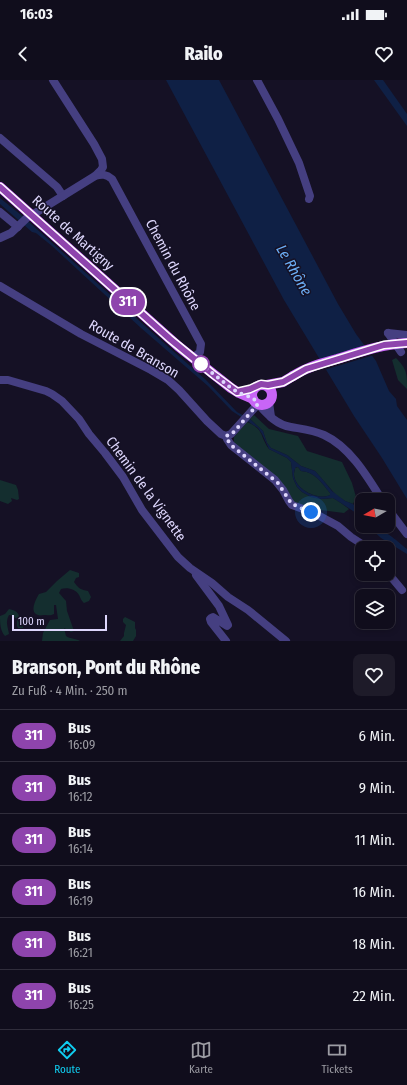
<!DOCTYPE html>
<html lang="de">
<meta charset="utf-8">
<style>
body{margin:0;font-family:"Fira Sans Condensed",sans-serif;background:#1e1b29;color:#f1f3f6;height:100vh;display:flex;flex-direction:column;font-size:15px;white-space:nowrap}
*{box-sizing:border-box;margin:0}
p{font-size:13px;color:#9c9ca3}
.icon{flex:none;width:22px;height:22px;fill:none;stroke:currentColor;stroke-width:2;stroke-linecap:round;stroke-linejoin:round}
.map{position:relative;height:561px;overflow:hidden}
.panel{display:flex;flex-direction:column;background:#100d1c;flex:1}
.panel>*{flex:none}
.badge{padding:0 8px;border-radius:13px;font-size:14px;line-height:26px}
.needle{width:26px;rotate:260deg}
.buttons{position:absolute;left:355px;top:413px;display:grid;gap:8px}
.buttons a{display:grid;place-items:center;width:40px;height:40px;border-radius:8px;background:#100d1c;box-shadow:0 2px 6px #0003,0 0 0 1px #302d3b;font-size:20px}
.scale{position:absolute;left:12px;bottom:10px;width:95px;box-sizing:border-box;padding-left:4px;border:2px solid #ded7fd;border-top:0;font-size:11px;line-height:14px;white-space:nowrap;color:#ded7fd;-webkit-text-stroke:3px #151125;paint-order:stroke}
.you{position:absolute;width:20px;height:20px;margin:-10px;border:3px solid #fff;border-radius:50%;background:#1a73e8;box-shadow:0 0 0 6px #1a73e833}
.map>.badge{position:absolute;translate:-50% -50%;box-shadow:0 0 0 2px #fff}
.round{display:grid;place-items:center;flex:none;width:42px;height:42px;border-radius:8px;background:#1e1b29}
.summary{display:flex;align-items:center;justify-content:space-between;height:68px;padding:0 12px}
h1{font-size:19px;font-weight:800;line-height:30px}
ul{padding:0;list-style:none}
li{display:flex;align-items:center;gap:12px;height:52px;padding:0 12px;border-top:1px solid #302d3b}
li div{flex:1}
li b{display:block;font-size:15px}
li em{font-style:normal}
li .badge{min-width:44px;font-weight:700;text-align:center}
.status{display:flex;justify-content:space-between;align-items:center;height:28px;padding:0 20px;background:#100d1c;direction:ltr}
.status svg{height:11px;fill:currentColor}
header{display:flex;justify-content:space-between;align-items:center;height:52px;padding:0 12px;background:#100d1c;font-size:18px;font-weight:800}
.menu{display:flex;justify-content:space-around;align-items:center;height:56px;border-top:1px solid #302d3b;background:#100d1c;font-size:11px;color:#9c9ca3}
.menu a{display:grid;justify-items:center;gap:2px}
.menu .current{color:#10cdf0}
.map>svg:first-child{display:block}
.green{fill:#142e2f}
.water{fill:#0f2045;fill-rule:evenodd}
.pier{fill:#151125}
.lines{fill:none;stroke-linecap:round;stroke-linejoin:round}
.minor{stroke:#453f81;stroke-width:8}
.major{stroke:#c865f6;stroke-width:10}
.major-bridge{stroke:#c865f6;stroke-width:10}
.line-casing{stroke:#fff;stroke-width:9}
.line{stroke:#8e44ad;stroke-width:6}
.walk{stroke:#ded7fd;stroke-width:4;stroke-dasharray:0 7.2}
.stop-dot{fill:#fff;stroke:#8e44ad;stroke-width:2}
.labels{text-anchor:middle;dominant-baseline:central;stroke-width:3;stroke-linejoin:round;paint-order:stroke}
.street-label{font-size:14px;fill:#ded7fd;stroke:#151125}
.water-label{font-size:15px;font-style:italic;fill:#6caef6;stroke:#151125}
</style>
<div class="status"><b>16:03</b><svg viewBox="0 0 49 12"><path d="M0 12V9h3v3zM5 12V6h3v6zM10 12V3h3v9zM15 12V0h3v12zM26 1h20v11H26zM47 4h2v5h-2z"/></svg></div>
<header><svg class="icon" aria-label="back" viewBox="0 0 24 24"><path d="M15 5l-7 7 7 7"/></svg>Railo<svg class="icon" aria-label="heart" viewBox="0 0 24 24"><path d="M12 20l-8-8c-3-5 5-10 8-4 3-6 11-1 8 4z"/></svg></header>
<div class="map">
<svg width="407" height="561" viewBox="0 0 407 561">
<rect width="100%" height="100%" fill="#151125"/>
<g class="green">
<path d="M 396,278 C 407,289 407,294 407,309 L 398,300 L 392,280 Z"/>
<path d="M 254,335 L 269,349 L 298,356 L 307,371 L 342,382 L 352,403 L 356,417 L 353,424 L 345,421 L 336,415 L 315,391 L 301,386 L 287,375 L 271,368 L 267,363 L 263,351 L 250,339 Z"/>
<path d="M 247,342 C 265,350 259,355 269,369 L 287,378 L 291,382 L 293,398 L 297,407 L 302,412 L 311,417 L 321,419 L 333,418 L 341,423 L 349,429 L 344,433 L 305,428 L 294,422 L 234,364 L 234,357 Z"/>
<path d="M 298,387 L 301,391 C 315,392 321,402 330,413 L 330,415 C 318,421 294,409 294,394 C 294,393 295,389 295,388 Z"/>
<path d="M 0,400 L 16,405 L 18,410 L 19,419 L 17,420 L 11,418 L 12,421 L 8,424 L 0,421 Z"/>
<path d="M 70,490 L 79,493 L 79,497 L 76,498 L 74,502 C 78,508 81,510 88,511 L 91,517 L 89,521 L 84,523 C 81,520 81,519 79,515 C 76,509 67,507 61,509 L 59,513 L 66,521 L 67,531 L 74,551 L 71,552 L 64,548 L 66,556 C 70,559 75,558 80,561 L 42,561 L 43,553 L 50,540 L 58,539 L 56,525 L 54,525 L 54,534 C 50,536 49,535 44,535 C 42,535 40,536 38,535 C 29,532 36,519 39,514 L 46,512 L 57,501 Z"/>
<path d="M 9,529 C 17,531 20,533 19,541 L 23,546 L 23,548 L 18,548 L 17,546 L 17,539 L 11,535 L 9,535 C 5,542 8,547 9,554 L 5,556 C 0,551 0,542 0,536 L 5,534 Z"/>
<path d="M 125,537 L 135,542 L 135,548 L 136,550 L 136,556 L 133,561 L 120,561 L 124,556 L 124,553 L 126,545 L 123,542 L 123,539 Z"/>
</g>
<g class="water">
<path d="M 166,0 L 219,0 L 338,224 L 356,254 L 376,281 L 389,311 L 396,319 L 397,326 L 407,340 L 407,419 L 382,378 L 354,336 L 284,220 Z"/>
<path d="M 374,0 L 383,0 L 407,34 L 407,46 Z"/>
<path d="M 0,118 L 21,135 L 173,271 L 205,299 L 237,332 L 250,339 L 263,351 L 267,363 L 271,368 L 287,375 L 301,386 L 315,391 L 323,400 L 332,411 L 345,421 L 353,424 L 362,433 L 362,440 L 356,433 L 341,423 L 333,418 L 321,419 L 311,417 L 302,412 L 297,407 L 293,398 L 291,382 L 287,378 L 269,369 L 262,354 L 258,348 L 232,331 L 208,306 L 141,248 L 52,166 L 36,153 L 32,152 L 0,124 ZM 296,387 L 298,387 L 301,391 C 315,392 321,402 330,413 L 330,415 C 315,422 286,404 296,387 Z"/>
<path d="M 368,446 C 381,446 397,461 407,469 L 407,474 L 381,458 Z"/>
</g>
<path class="pier" d="M 367,265 L 374,275 L 324,290 L 318,280 Z"/>
<g class="lines">
<g class="minor">
<path d="M 53,0 L 94,64 L 102,79 L 103,87 L 101,90 L 95,96"/>
<path d="M 257,0 L 278,39 L 299,83 L 310,116 L 309,119"/>
<path d="M 0,58 L 57,107 L 63,116"/>
<path d="M 0,132 L 18,147"/>
<path d="M 32,135 L 95,96 C 102,94 106,94 112,99 L 201,264 L 200,272 L 193,278"/>
<path d="M 0,158 L 11,153 L 31,134"/>
<path d="M 0,206 L 81,254 L 151,290 L 168,300 L 179,310 L 207,341 L 221,354 L 226,356 L 231,354 L 258,324"/>
<path d="M 388,253 L 401,272"/>
<path d="M 388,253 L 407,255"/>
<path d="M 0,300 L 8,300 L 46,311 L 52,314 L 62,321 L 79,339 L 89,354 L 105,373 L 123,397 L 142,430 L 178,477 L 190,488 L 212,503 L 228,517 L 248,530 L 286,561"/>
<path d="M 269,322 L 271,337"/>
<path d="M 259,325 C 268,335 277,345 291,347 C 302,349 313,350 324,355 C 350,367 367,396 382,420"/>
<path d="M 226,356 L 227,359 L 231,365 L 275,400 L 283,410 L 289,421 L 292,425 L 314,433 L 338,446 L 351,457 L 368,468"/>
<path d="M 388,429 L 407,454"/>
<path d="M 388,491 L 392,498 L 402,510"/>
<path d="M 196,495 L 219,526 L 228,545 L 227,546 L 213,537 L 211,538 L 210,539 L 211,542 L 226,561"/>
</g>
<g class="major">
<path d="M 0,107 L 178,266 L 231,308 L 239,313 L 253,319"/>
<circle cx="262" cy="315" r="10"/>
<path d="M 267,305 L 283,302 L 293,296"/>
</g>
<path class="major-bridge" d="M 293,296 C 307,287 322,283 337,279 C 360,272 383,264 407,263"/>
</g>
<g class="lines">
<g class="line-casing">
<path id="line" d="M 0,107 L 170,259 L 214,295 L 237,312 L 250,309 L 261,304 L 268,305 L 283,302 L 306,289 L 384,265 L 407,263"/>
</g>
<use href="#line" class="line"/>
<path class="walk" d="M 201,284 L 231,308 L 239,313 L 253,318 L 258,324 L 232,354 L 226,356 L 227,359 L 231,365 L 278,403 L 291,423 L 298,427 L 311,432"/>
</g>
<circle class="stop-dot" cx="201" cy="284" r="8"/>
<g class="labels">
<g class="street-label">
<text transform="translate(73 153) rotate(42)">Route de Martigny</text>
<text transform="translate(173 185) rotate(62)">Chemin du Rhône</text>
<text transform="translate(134 269) rotate(30)">Route de Branson</text>
<text transform="translate(146 409) rotate(54)">Chemin de la Vignette</text>
</g>
<g class="water-label">
<text transform="translate(294 190) rotate(60)">Le Rhône</text>
</g>
</g>
</svg>
<div class="buttons">
<a><svg class="needle" viewBox="-14 -14 28 28"><path d="M0-13l5 13h-10z" fill="#e53935"/><path d="M0 13l5-13h-10z" fill="#9c9ca3"/></svg></a>
<a><svg class="icon" aria-label="locate" viewBox="0 0 24 24"><circle cx="12" cy="12" r="6"/><path d="M12 2v4M12 18v4M2 12h4M18 12h4"/></svg></a>
<a><svg class="icon" aria-label="layers" viewBox="0 0 24 24"><path d="M12 4l9 5-9 5-9-5zM3 14l9 5 9-5"/></svg></a>
</div>
<div class="scale">100 m</div>
<div class="you" style="left:311px;top:432px"></div>
<b class="badge" style="left:128px;top:222px;background:#8e44ad;color:#fff">311</b>
</div>
<section class="panel">
<div class="summary"><div><h1>Branson, Pont du Rhône</h1><p>Zu Fuß · 4 Min. · 250 m</p></div><a class="round"><svg class="icon" aria-label="heart" viewBox="0 0 24 24"><path d="M12 20l-8-8c-3-5 5-10 8-4 3-6 11-1 8 4z"/></svg></a></div>
<ul>
<li><span class="badge" style="background:#8e44ad;color:#fff">311</span><div><b>Bus</b><p>16:09</p></div><em>6 Min.</em></li>
<li><span class="badge" style="background:#8e44ad;color:#fff">311</span><div><b>Bus</b><p>16:12</p></div><em>9 Min.</em></li>
<li><span class="badge" style="background:#8e44ad;color:#fff">311</span><div><b>Bus</b><p>16:14</p></div><em>11 Min.</em></li>
<li><span class="badge" style="background:#8e44ad;color:#fff">311</span><div><b>Bus</b><p>16:19</p></div><em>16 Min.</em></li>
<li><span class="badge" style="background:#8e44ad;color:#fff">311</span><div><b>Bus</b><p>16:21</p></div><em>18 Min.</em></li>
<li><span class="badge" style="background:#8e44ad;color:#fff">311</span><div><b>Bus</b><p>16:25</p></div><em>22 Min.</em></li>
</ul>
</section>
<nav class="menu">
<a class="current"><svg class="icon" aria-label="directions" viewBox="0 0 24 24"><path d="M12 3l9 9-9 9-9-9zM9 14v-3h6M13 9l2 2-2 2"/></svg>Route</a>
<a><svg class="icon" aria-label="map" viewBox="0 0 24 24"><path d="M3 6l6-2 6 2 6-2v14l-6 2-6-2-6 2zM9 4v14M15 6v14"/></svg>Karte</a>
<a><svg class="icon" aria-label="tickets" viewBox="0 0 24 24"><path d="M3 7h18v10H3zM15 7v10"/></svg>Tickets</a>
</nav>
